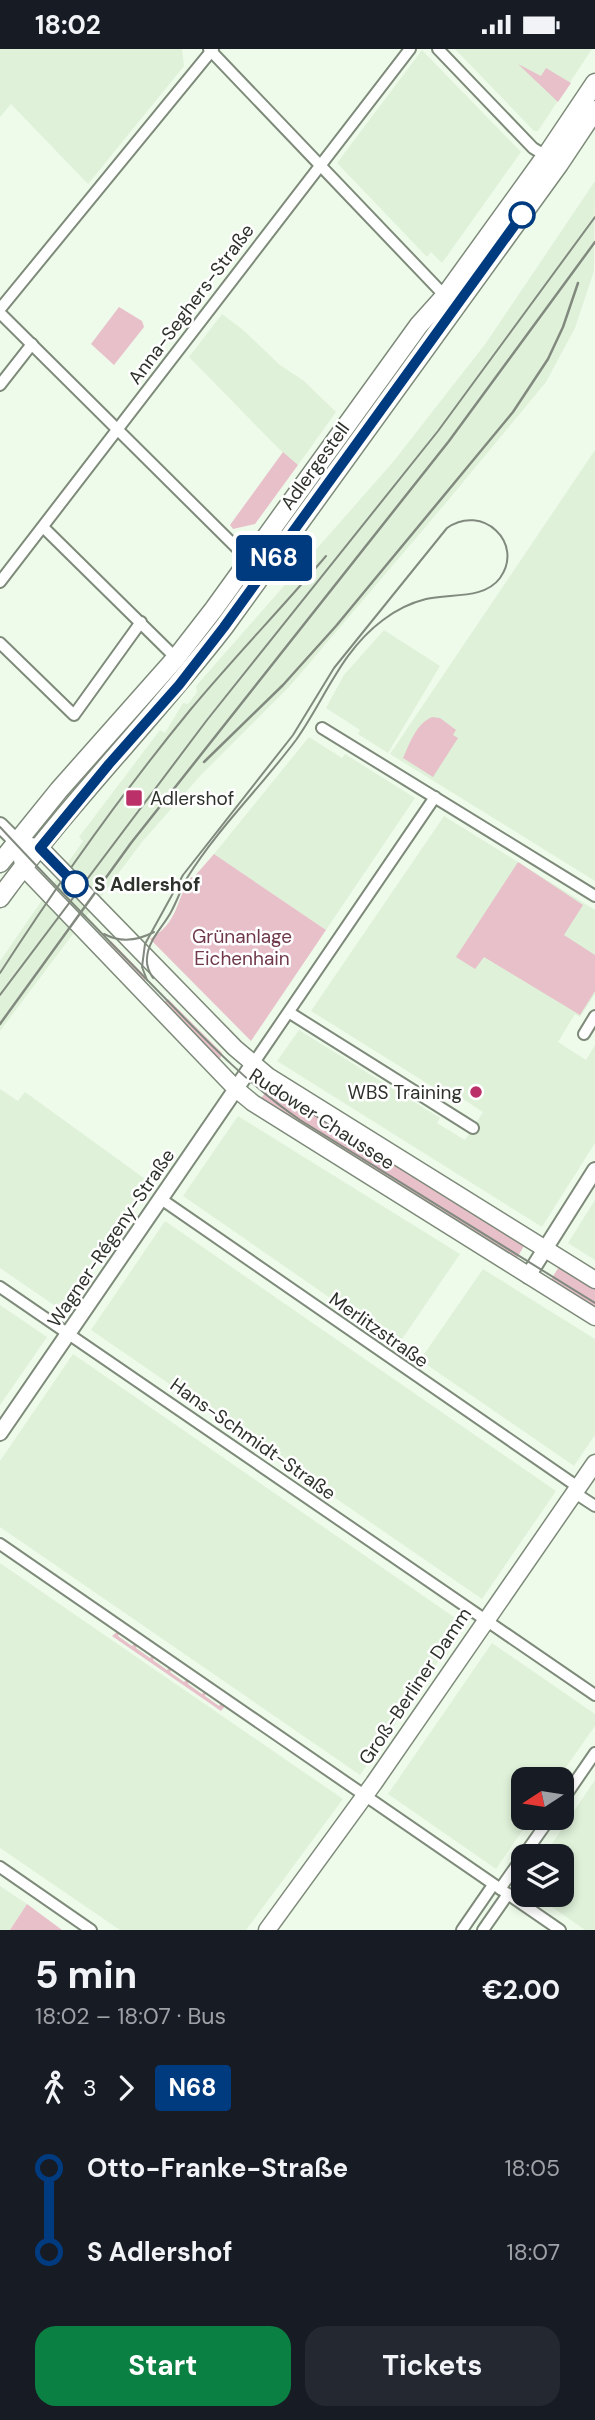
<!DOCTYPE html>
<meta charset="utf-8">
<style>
body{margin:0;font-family:"DM Sans",sans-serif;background:#242831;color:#f1f3f6;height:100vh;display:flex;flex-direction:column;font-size:26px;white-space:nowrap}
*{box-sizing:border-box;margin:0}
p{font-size:23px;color:#9ea1a6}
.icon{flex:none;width:38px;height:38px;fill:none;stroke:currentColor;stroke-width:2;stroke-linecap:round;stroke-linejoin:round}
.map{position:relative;height:1881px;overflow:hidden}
.side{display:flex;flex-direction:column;background:#171b24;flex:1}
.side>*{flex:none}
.badge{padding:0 14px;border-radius:5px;font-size:24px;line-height:46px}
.needle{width:46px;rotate:258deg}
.fabs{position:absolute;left:511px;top:1718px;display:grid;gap:14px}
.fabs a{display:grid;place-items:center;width:63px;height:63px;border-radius:14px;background:#171b24;box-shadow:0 4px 10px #0003;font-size:35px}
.map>.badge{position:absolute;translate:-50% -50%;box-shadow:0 0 0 4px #fff}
.legs{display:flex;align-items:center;gap:10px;height:77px;padding:0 35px;font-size:23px}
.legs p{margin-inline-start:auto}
.overview{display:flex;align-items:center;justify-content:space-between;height:119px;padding:0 35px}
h1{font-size:38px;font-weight:700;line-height:52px}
.primary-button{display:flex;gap:14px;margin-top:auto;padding:14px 35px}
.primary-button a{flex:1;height:80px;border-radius:21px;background:#0b8043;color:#fff;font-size:28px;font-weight:700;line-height:80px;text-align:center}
.primary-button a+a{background:#242831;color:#f1f3f6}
ul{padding:0 35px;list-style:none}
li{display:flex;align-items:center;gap:24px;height:84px;font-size:26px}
li i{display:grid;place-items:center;width:10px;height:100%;margin:0 9px;background:currentColor}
li i::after{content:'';width:18px;height:18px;margin:-9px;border:5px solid;border-radius:50%;background:#171b24}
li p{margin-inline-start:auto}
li:first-child i{background:linear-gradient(#0000 50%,currentColor 0)}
li:last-child i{background:linear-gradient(currentColor 50%,#0000 0)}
.status{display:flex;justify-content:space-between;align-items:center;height:49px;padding:0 35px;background:#171b24;direction:ltr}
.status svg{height:19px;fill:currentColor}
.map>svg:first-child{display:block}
.built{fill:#dff1d9}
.green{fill:#e7c0ca}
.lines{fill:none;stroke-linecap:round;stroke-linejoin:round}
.minor-casing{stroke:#7e8a7a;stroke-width:14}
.tertiary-casing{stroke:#7e8a7a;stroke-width:18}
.secondary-casing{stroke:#7e8a7a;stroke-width:19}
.primary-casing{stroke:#7e8a7a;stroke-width:21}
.minor{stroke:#fff;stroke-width:10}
.tertiary{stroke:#fff;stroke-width:14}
.secondary{stroke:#fff;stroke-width:16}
.primary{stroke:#fff;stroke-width:18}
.tram{stroke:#828a7f;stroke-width:2}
.rail{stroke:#828a7f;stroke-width:2.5}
.line-1-casing{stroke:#fff;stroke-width:16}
.line-1{stroke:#003b80;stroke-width:10}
.stop-1-dot{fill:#fff;stroke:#003b80;stroke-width:3.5}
.poi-dot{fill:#bb3069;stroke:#fff;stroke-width:2.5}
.labels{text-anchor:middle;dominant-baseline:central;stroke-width:5;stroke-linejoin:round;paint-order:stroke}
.street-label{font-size:19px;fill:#2d322b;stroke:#fff}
.poi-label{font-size:19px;fill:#2d322b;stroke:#fff;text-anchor:start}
.stop-label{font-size:19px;font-weight:bold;fill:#2d322b;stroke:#fff;text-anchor:start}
.park-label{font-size:19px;fill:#70384b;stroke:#fff}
</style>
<div class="status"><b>18:02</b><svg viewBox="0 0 49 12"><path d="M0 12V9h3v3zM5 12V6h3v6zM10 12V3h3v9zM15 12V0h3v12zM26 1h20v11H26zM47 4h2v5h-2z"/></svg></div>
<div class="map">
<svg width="595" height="1881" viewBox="0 0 595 1881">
<rect width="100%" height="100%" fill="#eefbea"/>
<g class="built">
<path d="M 0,0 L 182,0 L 184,17 L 88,135 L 11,55 L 0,68 Z"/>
<path d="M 455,0 L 592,0 L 538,82 L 534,82 Z"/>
<path d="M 422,1 L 521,103 L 442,214 L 431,203 L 427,208 L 337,114 Z"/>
<path d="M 595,132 L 594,222 L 575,279 L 546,333 L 445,455 L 289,638 L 201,726 L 142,793 L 0,982 L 0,912 L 83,792 L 79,788 L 160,681 L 165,684 L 183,654 L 188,655 L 197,643 L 196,637 L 393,413 L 486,294 Z"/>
<path d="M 222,265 L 242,280 L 280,316 L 304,332 L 336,363 L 298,416 L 279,400 L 189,308 Z"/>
<path d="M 595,401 L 595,832 L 390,705 Z"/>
<path d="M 384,581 L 440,617 L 388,704 L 358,685 L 360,681 L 326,659 L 344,626 Z"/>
<path d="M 309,688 L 342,709 L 345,705 L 415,749 L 326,881 L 214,805 Z"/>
<path d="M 444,767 L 595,861 L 595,945 L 580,968 L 575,965 L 558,993 L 586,1011 L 595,996 L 595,1094 L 542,1178 L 277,1012 L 299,981 L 440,1069 L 437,1074 L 465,1091 L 483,1063 L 455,1045 L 452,1050 L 311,962 Z"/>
<path d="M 0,1040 L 18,1052 L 25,1043 L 152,1135 L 64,1263 L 0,1219 Z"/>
<path d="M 238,1067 L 460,1205 L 398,1296 L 183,1147 Z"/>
<path d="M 595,1151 L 595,1211 L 568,1194 Z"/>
<path d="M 165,1172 L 556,1442 L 482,1550 L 91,1281 Z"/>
<path d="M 483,1220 L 595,1290 L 595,1386 L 574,1417 L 420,1311 Z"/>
<path d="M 0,1256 L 47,1288 L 0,1356 Z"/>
<path d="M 73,1305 L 464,1575 L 360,1726 L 0,1478 L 0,1412 Z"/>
<path d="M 0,1514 L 343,1750 L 246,1881 L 120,1881 L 0,1799 Z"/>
<path d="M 492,1594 L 595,1665 L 595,1677 L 557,1731 L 523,1731 L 523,1769 L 531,1769 L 496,1820 L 388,1745 Z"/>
<path d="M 595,1731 L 595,1881 L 585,1881 L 535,1846 L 562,1846 L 562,1808 L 543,1808 Z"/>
<path d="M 0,1837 L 27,1855 L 10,1881 L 0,1881 Z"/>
</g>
<g class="green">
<path d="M 518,15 L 541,27 L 546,19 L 571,34 L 558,53 Z"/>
<path d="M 119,258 L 142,272 L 144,278 L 114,316 L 91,295 Z"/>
<path d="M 283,403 L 298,416 L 255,475 L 233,480 L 230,476 Z"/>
<path d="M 432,668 L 440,669 L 456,681 L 453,686 L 458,689 L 433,728 L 403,709 C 410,694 416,675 432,668 Z"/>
<path d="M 214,805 L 326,881 L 251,992 L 150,890 C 179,873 175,852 191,828 L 193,829 Z"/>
<path d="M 518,813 L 583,856 L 564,886 L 595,906 L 595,942 L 580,966 L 484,908 L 475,920 L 456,908 Z"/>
<path d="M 111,892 L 146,928 L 144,933 L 164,953 L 168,950 L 222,1004 L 219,1013 L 105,898 Z"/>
<path d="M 269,1034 L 523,1192 L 524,1197 L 515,1212 L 259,1052 L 268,1040 Z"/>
<path d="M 560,1216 L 595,1238 L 595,1263 L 549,1234 Z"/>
<path d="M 117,1583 L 119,1585 L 118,1587 L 132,1597 L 134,1595 L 137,1596 L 136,1599 L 150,1609 L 152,1607 L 154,1608 L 153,1611 L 167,1621 L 169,1619 L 172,1620 L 170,1623 L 184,1633 L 186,1631 L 189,1632 L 188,1635 L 202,1645 L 204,1643 L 206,1644 L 205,1647 L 219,1657 L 221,1654 L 225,1657 L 221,1662 L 112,1587 Z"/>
<path d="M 27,1855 L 62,1881 L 10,1881 Z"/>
</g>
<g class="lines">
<g class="minor-casing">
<g id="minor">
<path d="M 209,0 L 445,247"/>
<path d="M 438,0 L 533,99 L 546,107"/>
<path d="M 0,260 L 213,0"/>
<path d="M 0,264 L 249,511"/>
<path d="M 0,336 L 32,295"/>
<path d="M 43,478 L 176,609"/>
<path d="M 0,533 L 410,0"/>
<path d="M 0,594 L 74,666 L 141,573"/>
<path d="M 322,679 L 595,847"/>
<path d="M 290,964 L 473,1079"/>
<path d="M 584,985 L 595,967"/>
<path d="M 253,1015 L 435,748"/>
<path d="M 161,1150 L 578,1438"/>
<path d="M 0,1238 L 595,1646"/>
<path d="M 575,1444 L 595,1457"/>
<path d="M 0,1495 L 560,1881"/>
<path d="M 562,1752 L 595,1704"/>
<path d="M 0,1818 L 91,1881"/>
<path d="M 500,1840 L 550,1769"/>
<path d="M 462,1881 L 493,1836"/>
<path d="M 483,1881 L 508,1845"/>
</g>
</g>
<g class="tertiary-casing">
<g id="tertiary">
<path d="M 0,776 L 18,794"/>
<path d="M 528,1227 L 595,1121"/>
<path d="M 0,1384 L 253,1015"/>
</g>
</g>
<g class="secondary-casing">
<g id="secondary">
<path d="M 595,1231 L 268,1027 L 235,999 L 40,799 L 18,794 L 24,819 L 236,1040 L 253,1054 L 595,1268"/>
<path d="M 267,1881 L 374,1734 L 595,1414"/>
</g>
</g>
<g class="primary-casing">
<g id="primary">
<path d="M 0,814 L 59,741 L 176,609 L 214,560 L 419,276 L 445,247 L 546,107 L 595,34"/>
<path d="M 0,849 C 69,754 152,671 224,578 L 559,115 L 595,61"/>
</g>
</g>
<use href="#minor" class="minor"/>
<use href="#tertiary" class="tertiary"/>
<use href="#secondary" class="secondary"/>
<use href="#primary" class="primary"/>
<g class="tram">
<path d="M 0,778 C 51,833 104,887 157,941 C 202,987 246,1034 300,1071 L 595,1254"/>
<path d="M 104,885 C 121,894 137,892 154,883"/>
<path d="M 0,924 C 59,833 122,744 191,660 C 235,607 282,559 326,507"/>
<path d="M 147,931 L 142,918 L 145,895 L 183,826 L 293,686 L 334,619 L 447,479 C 482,454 525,494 500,529 C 484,551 449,544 426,550 C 410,554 396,561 383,571 C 341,602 325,650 296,691 C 261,738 218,779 187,829 C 181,840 177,852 171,863 C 163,878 148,891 147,909 C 146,917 149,923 153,929"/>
<path d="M 0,946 L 207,671 L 438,382 L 595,168"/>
</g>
<g class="rail">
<path d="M 204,713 L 283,636 L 336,577 L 513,363 L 548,310 L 563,278 L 578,234"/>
<path d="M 0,975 L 131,794 L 449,392 L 595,193"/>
</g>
</g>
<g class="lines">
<g class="line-1-casing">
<path id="line-1" d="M 75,835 L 40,799 L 109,715 L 179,636 L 224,578 L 522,166"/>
</g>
<use href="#line-1" class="line-1"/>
</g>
<g class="stop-1-dot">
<circle cx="522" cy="166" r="12"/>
<circle cx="75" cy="835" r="12"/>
</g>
<g class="poi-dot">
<rect x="125" y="740" width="18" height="18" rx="3.5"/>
<circle cx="476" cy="1043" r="7"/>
</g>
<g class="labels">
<g class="street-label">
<text transform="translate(191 255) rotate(-53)">Anna-Seghers-Straße</text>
<text transform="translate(315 417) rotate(-54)">Adlergestell</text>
<text transform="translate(322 1070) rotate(33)">Rudower Chaussee</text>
<text transform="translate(111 1189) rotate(-56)">Wagner-Régeny-Straße</text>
<text transform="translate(379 1281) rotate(35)">Merlitzstraße</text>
<text transform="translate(253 1390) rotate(35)">Hans-Schmidt-Straße</text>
<text transform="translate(415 1637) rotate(-56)">Groß-Berliner Damm</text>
</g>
<g class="poi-label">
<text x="150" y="749">Adlershof</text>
<text x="462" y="1043" text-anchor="end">WBS Training</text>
</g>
<g class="stop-label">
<text x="94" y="835">S Adlershof</text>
</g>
<g class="park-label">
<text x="242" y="887">Grünanlage<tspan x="242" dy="22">Eichenhain</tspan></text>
</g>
</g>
</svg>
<div class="fabs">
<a><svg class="needle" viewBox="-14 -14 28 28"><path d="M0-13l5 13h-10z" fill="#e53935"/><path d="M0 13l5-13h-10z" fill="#9ea1a6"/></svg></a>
<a><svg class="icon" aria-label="layers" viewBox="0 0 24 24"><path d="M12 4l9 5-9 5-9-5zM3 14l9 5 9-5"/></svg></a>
</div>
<b class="badge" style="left:274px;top:509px;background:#003b80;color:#fff">N68</b>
</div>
<section class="side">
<div class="overview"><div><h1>5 min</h1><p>18:02 – 18:07 · Bus</p></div><b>€2.00</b></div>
<div class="legs"><svg class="icon" aria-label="walk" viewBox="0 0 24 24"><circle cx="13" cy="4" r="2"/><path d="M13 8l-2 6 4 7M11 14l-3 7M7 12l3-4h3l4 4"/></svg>3<svg class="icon" aria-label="forward" viewBox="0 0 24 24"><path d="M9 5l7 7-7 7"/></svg><b class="badge" style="background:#003b80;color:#fff">N68</b></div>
<ul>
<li><i style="color:#003b80"></i><b>Otto-Franke-Straße</b><p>18:05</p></li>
<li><i style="color:#003b80"></i><b>S Adlershof</b><p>18:07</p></li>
</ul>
<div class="primary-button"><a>Start</a><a>Tickets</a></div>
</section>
